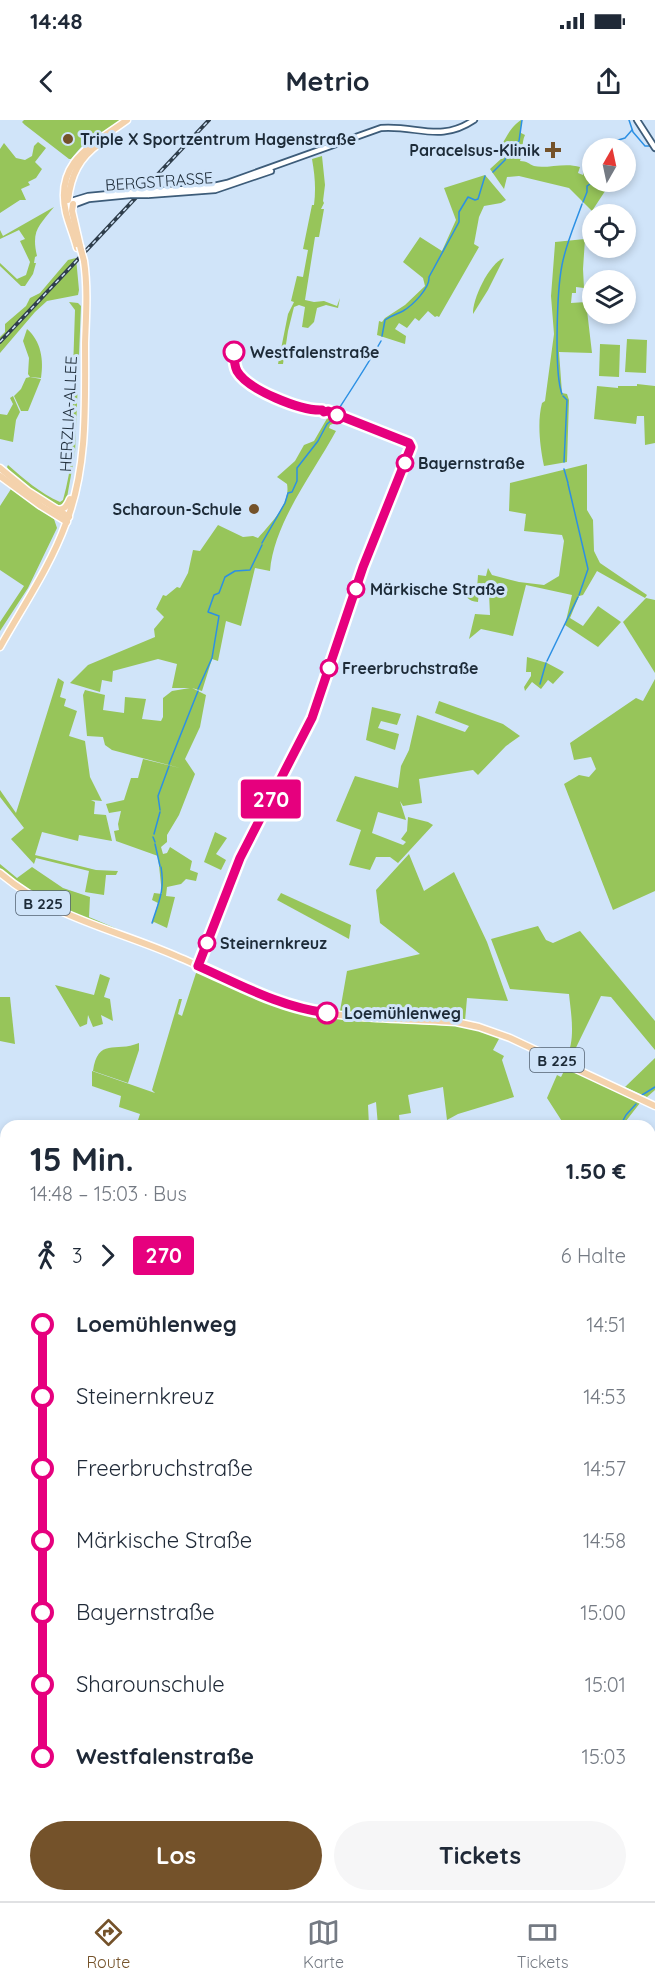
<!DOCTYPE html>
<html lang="de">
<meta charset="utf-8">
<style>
body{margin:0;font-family:Quicksand,sans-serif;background:#f6f6f7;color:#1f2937;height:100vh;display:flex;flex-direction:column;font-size:22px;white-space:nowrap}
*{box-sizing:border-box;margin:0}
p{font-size:20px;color:#747a83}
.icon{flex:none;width:33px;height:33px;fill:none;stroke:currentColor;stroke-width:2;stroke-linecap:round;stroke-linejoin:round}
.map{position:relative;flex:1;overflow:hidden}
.side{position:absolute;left:0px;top:1000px;width:656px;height:782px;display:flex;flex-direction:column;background:#fff;border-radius:18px 18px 0 0;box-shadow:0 3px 9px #0003}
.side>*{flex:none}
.badge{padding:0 12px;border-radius:4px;font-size:21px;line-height:39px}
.needle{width:39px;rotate:9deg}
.buttons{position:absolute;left:582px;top:18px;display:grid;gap:12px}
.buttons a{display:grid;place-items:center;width:54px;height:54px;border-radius:50%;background:#fff;box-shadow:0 3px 9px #0003;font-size:30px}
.map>.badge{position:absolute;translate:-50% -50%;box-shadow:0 0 0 3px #fff}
.legs{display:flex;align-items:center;gap:9px;height:66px;padding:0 30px;font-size:20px}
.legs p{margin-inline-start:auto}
.summary{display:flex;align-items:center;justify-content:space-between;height:102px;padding:0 30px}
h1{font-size:33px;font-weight:700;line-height:45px}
.button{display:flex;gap:12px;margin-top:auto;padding:12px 30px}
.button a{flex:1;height:69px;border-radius:36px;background:#74522a;color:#fff;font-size:24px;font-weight:700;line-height:69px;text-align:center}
.button a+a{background:#f6f6f7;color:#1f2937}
ul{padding:0 30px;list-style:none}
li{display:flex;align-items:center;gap:21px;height:72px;font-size:22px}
li i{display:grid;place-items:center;width:9px;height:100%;margin:0 8px;background:currentColor}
li i::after{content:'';width:15px;height:15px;margin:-8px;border:4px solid;border-radius:50%;background:#fff}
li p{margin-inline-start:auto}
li:first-child i{background:linear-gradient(#0000 50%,currentColor 0)}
li:last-child i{background:linear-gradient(currentColor 50%,#0000 0)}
.status{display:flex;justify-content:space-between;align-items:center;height:42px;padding:0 30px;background:#fff;direction:ltr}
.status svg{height:16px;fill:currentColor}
header{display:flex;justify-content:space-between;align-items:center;height:78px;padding:0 30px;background:#fff;font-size:27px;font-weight:700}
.menu{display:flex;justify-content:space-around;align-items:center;height:84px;border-top:2px solid #e0e1e3;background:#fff;font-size:16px;color:#747a83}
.menu a{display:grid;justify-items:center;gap:3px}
.menu .active{color:#74522a}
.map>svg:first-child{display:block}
.green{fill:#97c55a}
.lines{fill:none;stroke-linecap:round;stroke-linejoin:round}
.stream{stroke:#2c90e4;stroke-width:1.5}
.secondary-casing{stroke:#3d5c79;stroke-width:8}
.primary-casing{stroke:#fff;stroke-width:9}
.secondary{stroke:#fff;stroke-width:4.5}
.primary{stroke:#f4d2ac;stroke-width:6}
.rail-casing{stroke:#2f3e4c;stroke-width:4}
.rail{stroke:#d0e4f9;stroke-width:1.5;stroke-dasharray:4.5;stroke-linecap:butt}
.secondary-bridge-casing{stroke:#3d5c79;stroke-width:8;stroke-linecap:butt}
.primary-bridge-casing{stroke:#fff;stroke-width:9;stroke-linecap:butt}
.secondary-bridge{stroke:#fff;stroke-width:4.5}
.primary-bridge{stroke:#f4d2ac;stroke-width:6}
.line-1-casing{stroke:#fff;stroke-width:14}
.line-1{stroke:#e6007e;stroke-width:9}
.poi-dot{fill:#74522a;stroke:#d0e4f9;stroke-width:2}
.stop-1-dot{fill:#fff;stroke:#e6007e;stroke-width:3}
.labels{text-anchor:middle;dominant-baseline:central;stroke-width:6;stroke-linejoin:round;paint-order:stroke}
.shield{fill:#d0e4f9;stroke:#536272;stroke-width:1.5}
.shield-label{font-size:15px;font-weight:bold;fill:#1d2b38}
.poi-label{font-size:16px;font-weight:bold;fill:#1d2b38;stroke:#d0e4f9;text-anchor:end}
.street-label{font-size:16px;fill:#1d2b38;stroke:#d0e4f9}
.stop-label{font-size:16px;font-weight:bold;fill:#1d2b38;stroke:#d0e4f9;text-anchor:start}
</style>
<div class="status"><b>14:48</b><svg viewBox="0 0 49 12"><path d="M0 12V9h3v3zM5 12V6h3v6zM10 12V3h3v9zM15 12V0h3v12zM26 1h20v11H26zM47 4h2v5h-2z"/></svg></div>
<header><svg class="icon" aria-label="back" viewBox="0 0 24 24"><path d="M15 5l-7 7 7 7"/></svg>Metrio<svg class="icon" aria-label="share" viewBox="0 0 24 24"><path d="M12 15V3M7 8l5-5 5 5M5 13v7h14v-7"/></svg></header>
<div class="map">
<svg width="655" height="1781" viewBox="0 0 655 1781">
<rect width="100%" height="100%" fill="#d0e4f9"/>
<g class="green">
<path d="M 24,0 L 123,0 L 82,26 L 71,39 L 69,39 L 25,5 L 22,2 Z"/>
<path d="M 521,0 L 521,13 L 525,15 C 521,23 524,32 520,41 C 527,41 529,44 534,46 C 546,49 565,42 580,47 L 578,53 L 583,55 L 585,48 L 592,51 L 592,62 L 611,62 L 592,91 L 569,68 L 519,56 L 507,57 L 504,69 L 490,49 L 502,38 L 498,29 C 508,17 508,9 521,0 Z"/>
<path d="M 38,22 L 46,28 L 35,42 L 42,49 L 36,58 L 28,62 L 30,65 L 21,69 L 26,80 L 20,80 L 0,93 L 0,29 L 4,23 L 16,38 L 25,40 L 32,36 L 34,26 Z"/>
<path d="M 322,36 L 325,65 L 323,81 L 324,83 L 321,89 L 324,89 L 319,117 L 315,117 L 305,180 L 314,182 L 324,181 L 337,186 L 340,178 L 338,188 L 326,185 L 317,188 L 314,202 L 308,208 L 302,207 L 305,187 L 299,185 L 294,187 L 288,211 L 283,244 L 278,244 L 288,194 L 294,182 L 291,181 L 297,156 L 303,157 L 308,130 L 303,129 L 312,85 L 314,85 C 316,69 315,56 312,39 Z"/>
<path d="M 485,55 L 506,80 L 501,83 L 484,86 L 479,97 L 474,124 L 479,127 L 439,197 L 437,196 L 435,197 L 428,191 L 419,201 L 415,198 L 407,208 L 399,203 L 395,209 L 406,216 L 405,224 L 377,215 L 379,201 L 382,202 L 385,198 L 405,185 L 425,166 L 423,158 L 403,142 L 420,117 L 442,131 L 456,100 L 444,68 Z"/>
<path d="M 54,87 C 39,106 31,110 37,136 L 35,137 L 34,143 L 36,143 L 33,154 L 25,166 L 21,166 L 0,146 L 0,143 L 17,159 L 26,155 L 30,142 L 20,121 L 25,119 L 19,110 L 0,119 L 0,110 L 3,116 Z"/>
<path d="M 585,119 L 583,149 L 584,168 L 576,167 L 576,173 L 572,173 L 571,183 L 586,182 L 592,233 L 559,232 L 562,273 L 567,274 L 569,280 L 567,342 L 544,346 C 540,327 537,302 542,283 L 545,281 L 554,214 L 551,176 L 555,124 L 555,122 Z"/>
<path d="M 76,138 L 79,170 L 78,175 L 47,181 L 35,192 L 0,233 L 0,217 L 5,212 L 5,204 L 26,186 L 30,178 L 40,173 L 68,140 Z"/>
<path d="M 504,138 L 488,170 L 473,194 C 472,180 489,143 504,138 Z"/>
<path d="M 69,182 L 78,183 L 81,186 L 75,333 L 66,383 L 58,387 C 42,377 15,365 7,347 L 8,345 C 24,359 40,373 60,382 L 63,380 C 72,348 75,313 72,280 L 75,190 Z"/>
<path d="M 27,209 C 41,221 44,240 41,258 L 30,257 L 28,254 L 29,238 L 23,221 Z"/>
<path d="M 627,219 L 647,220 L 646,253 L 625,252 Z"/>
<path d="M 600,224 L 620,225 L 619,257 L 599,256 Z"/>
<path d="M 30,257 L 41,259 L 28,291 L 21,291 L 14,276 L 21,269 L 26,258 Z"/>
<path d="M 637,264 L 655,266 L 655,323 L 645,325 L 644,296 L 637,296 L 636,304 L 594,299 L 597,266 L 618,268 L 618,266 L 637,266 Z"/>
<path d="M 13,276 L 20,292 L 16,300 L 13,322 L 0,319 L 0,294 L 7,295 L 13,284 L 10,278 Z"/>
<path d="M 329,295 L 336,298 L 335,303 L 330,305 L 329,308 L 336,311 C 314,352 274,402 270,451 L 255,448 L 241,506 L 226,501 L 218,541 L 212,539 L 202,571 L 192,568 L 206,575 L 200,607 L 185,639 L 195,654 L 179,695 L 167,715 L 167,722 L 161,727 L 163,734 L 167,733 L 170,727 L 192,741 L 190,750 L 198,753 L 196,761 L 186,759 L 181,764 L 167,767 L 166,776 L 175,777 L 167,808 L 154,802 L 152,804 L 158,783 L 152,780 L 154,773 L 162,774 L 158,736 L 116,721 L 114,711 L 119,710 L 118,704 L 121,691 L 109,693 L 106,684 L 124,680 L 131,658 L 138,658 L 143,639 L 180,648 L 112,630 L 105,625 L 103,617 L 87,616 L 83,575 L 85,570 L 105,575 L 103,590 L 124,593 L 125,577 L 146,579 L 142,599 L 161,601 L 163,597 L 163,578 L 172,571 L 190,568 L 172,568 L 177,544 L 158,539 L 113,551 L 112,562 L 102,560 L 100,572 L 70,563 L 88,545 L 155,517 L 154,509 L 164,497 L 156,489 L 163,475 L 166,476 L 177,467 L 180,468 L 188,453 L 193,430 L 200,431 L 218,405 L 243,417 L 253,416 L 258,418 C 270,404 291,384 287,364 L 277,357 L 295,341 L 304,325 L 314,321 Z"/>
<path d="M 587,344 L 587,390 L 593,400 L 594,431 L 600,443 L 647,475 L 645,478 L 597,451 L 583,475 L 579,476 L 570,498 L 583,506 L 598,486 L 621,502 L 598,527 L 565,505 L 572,475 L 526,465 L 513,516 L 481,509 L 469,519 L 475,494 L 490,495 L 489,473 L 492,464 L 488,462 L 484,470 L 479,470 L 478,482 C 468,481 465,477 465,468 L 477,469 L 478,455 L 486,456 L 488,448 L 492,455 L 519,462 L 544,465 L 559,456 L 564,421 L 562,415 L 524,411 L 526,394 L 509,391 L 510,363 Z"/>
<path d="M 11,369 L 54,399 L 57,408 L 28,468 L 0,511 L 0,502 L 24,466 L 0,450 L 0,386 Z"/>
<path d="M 646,478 L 655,480 L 655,553 L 623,502 Z"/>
<path d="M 527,537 L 547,543 L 564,552 L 553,564 L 548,560 L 541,569 L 532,562 L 525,571 L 524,567 L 531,556 L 531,552 L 526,552 Z"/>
<path d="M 58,558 L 64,562 L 60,577 L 66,579 L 64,586 L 77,591 L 69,616 L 85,621 L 90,657 L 102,681 L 91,680 L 95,682 L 94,694 L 106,695 L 112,721 L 79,715 L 78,721 L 42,712 L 35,735 L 96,750 L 118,751 L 116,755 L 106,755 L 104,775 L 85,772 L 89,751 L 36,738 L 34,744 L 11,719 L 24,708 L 0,677 L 0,670 L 16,693 Z"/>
<path d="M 655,559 L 655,771 L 613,790 L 564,664 L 579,655 L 589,657 L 596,649 L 591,637 L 574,640 L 570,623 L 636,578 L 643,581 Z"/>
<path d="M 439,581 L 503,604 L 520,616 L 506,626 L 478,655 L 473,650 L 419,659 L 422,683 L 403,686 L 400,681 L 406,700 L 378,692 L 372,713 L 403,725 L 406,722 L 401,719 L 407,711 L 408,697 L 428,702 L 433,705 L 398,743 L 390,737 L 376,737 L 370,750 L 349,745 L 361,710 L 336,701 L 355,656 L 398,668 L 401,646 L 409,630 L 417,595 L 465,612 L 469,606 L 435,593 Z"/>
<path d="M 372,587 L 401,594 L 397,605 L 381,601 L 378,608 L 399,614 L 395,630 L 366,620 Z"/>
<path d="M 215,712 L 227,718 L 216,734 L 226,740 L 221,750 L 204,742 Z"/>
<path d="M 409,734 L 424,771 L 454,752 L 487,822 L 508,881 L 467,878 L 465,901 L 340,891 L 347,851 L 420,834 L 380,803 L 376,770 Z"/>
<path d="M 0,744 L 17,758 L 32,747 L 63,768 L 90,777 L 89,797 L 115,808 C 104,808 94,803 84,798 C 53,785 25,771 0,748 Z"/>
<path d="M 281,773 L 351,805 L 349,819 L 277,780 Z"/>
<path d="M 538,806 L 546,820 L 553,823 L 580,811 L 655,901 L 655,930 L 611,877 L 601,876 L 570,940 L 566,938 C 576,920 571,894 569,874 L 510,869 L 491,819 Z"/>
<path d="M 197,850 L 235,867 L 337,897 L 464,904 L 500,917 L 493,930 L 504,936 L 502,940 L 514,977 L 458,994 L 447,1000 L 443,967 L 408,975 L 411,993 L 399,995 L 400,1006 L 378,1006 L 376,982 L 368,985 L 369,1006 L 136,1006 L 140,994 L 119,987 L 121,976 L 92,966 L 92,951 L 155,973 L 152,970 L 179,879 L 182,879 L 178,894 L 182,896 Z"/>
<path d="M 100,854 L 110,858 L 104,877 L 110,879 L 113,901 L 101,895 L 103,904 L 93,907 L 88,895 L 87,904 L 80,907 L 55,865 L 94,875 Z"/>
<path d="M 0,877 L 10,877 L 15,924 L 0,921 Z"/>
<path d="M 139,923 L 139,930 L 128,963 L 93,951 C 98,917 115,933 139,923 Z"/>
<path d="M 655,938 L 655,970 L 647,977 L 625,967 Z"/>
<path d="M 566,947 L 574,952 L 640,983 L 622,1006 L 565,1006 L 547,978 L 557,955 L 561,957 Z"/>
<path d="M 6,1043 L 6,1211 L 0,1174 L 0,1055 Z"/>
</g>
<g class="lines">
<g class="stream">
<path d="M 629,0 L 633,12 L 645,26 L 651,26"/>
<path d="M 605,24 L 625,18 L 632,10"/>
<path d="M 493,52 L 505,40 L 508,32 L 519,21 L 522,0"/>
<path d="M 583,82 L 587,72 L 587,66 L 593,62"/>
<path d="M 382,216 L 385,200 C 391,196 397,194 403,191 C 413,185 430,168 429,157 L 459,102 L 459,92 L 468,77 L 475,80 L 478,79 L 485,56"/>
<path d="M 562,274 C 554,253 557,170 562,145 C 566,124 575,104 582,84"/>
<path d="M 563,276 L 567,280 L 564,342"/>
<path d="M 338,290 C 353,267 368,244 381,221"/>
<path d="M 564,349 L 568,363"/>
<path d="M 568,364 L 588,449 L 579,475"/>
<path d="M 262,423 L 285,383 L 288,373 L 292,372 L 297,361 L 297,348 L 318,321 L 327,304 L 334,298"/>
<path d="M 547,541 L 578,477"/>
<path d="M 540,564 L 546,543"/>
<path d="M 198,569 L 212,538 L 219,496 L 208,492 L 214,475 L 219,473 L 225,457 L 235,451 L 250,450 L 262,425"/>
<path d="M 169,644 L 198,571"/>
<path d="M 160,690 L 158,676 L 169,646"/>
<path d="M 154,714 L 160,692"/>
<path d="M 153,717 L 155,722"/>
<path d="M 155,724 L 160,746"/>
<path d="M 152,803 C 159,781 165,770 161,747"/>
<path d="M 642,975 L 655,967"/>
<path d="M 620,1006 L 626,995 L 636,984"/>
<path d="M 650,1052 L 655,1053"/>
<path d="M 0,1140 L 6,1139"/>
</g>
<g class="secondary-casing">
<g id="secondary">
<path d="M 637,0 L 655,28"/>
<path d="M 148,71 L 205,68 L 227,63 L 381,8 C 417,5 440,23 474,0"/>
<path d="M 148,75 L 215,70 L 271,51"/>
<path d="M 65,83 L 88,76 L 130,72"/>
<path d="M 65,88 L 89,79 L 130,75"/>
<path d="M 0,1184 L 6,1220"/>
<path d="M 236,1776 L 238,1781"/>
</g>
</g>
<g class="primary-casing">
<g id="primary">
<path d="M 68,80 C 71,55 79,38 100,23"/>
<path d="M 73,84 L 72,91 L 80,126"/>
<path d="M 77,128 C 74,116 69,105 66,93 C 54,41 93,25 127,0"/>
<path d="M 0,348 L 28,371 L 69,397"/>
<path d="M 0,356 L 41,386 L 67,402"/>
<path d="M 56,389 C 64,391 67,386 70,379"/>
<path d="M 0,527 C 23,486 50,447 66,403 C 88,347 85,282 85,223 C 86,196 88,168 84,141"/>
<path d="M 0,753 C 53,798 114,809 176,836 C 218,853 257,879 302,889 C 352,900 405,898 456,902 L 479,907 L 510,918 L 655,986"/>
</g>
</g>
<use href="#secondary" class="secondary"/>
<use href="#primary" class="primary"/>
<g class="rail-casing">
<path id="rail" d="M 0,222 L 209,0"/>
</g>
<use href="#rail" class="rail"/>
<g class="secondary-bridge-casing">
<g id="secondary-bridge">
<path d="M 130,72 L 148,71"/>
<path d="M 130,75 L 148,75"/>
</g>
</g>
<g class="primary-bridge-casing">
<path id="primary-bridge" d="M 80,126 L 84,141"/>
</g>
<use href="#secondary-bridge" class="secondary-bridge"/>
<use href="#primary-bridge" class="primary-bridge"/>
</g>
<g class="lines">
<g class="line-1-casing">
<path id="line-1" d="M 234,232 C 234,238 234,245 237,251 C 248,270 301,291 322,290 L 324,292 L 328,291 L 409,323 L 411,327 L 363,447 L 312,598 L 240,738 L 198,846 C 241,865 280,887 327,893"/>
</g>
<use href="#line-1" class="line-1"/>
</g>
<g class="poi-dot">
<circle cx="68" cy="19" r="6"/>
<path d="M550 21h6v6h6v6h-6v6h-6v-6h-6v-6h6z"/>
<circle cx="254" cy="389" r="6"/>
</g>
<g class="stop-1-dot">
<circle cx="234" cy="232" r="10"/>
<circle cx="337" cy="295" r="8"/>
<circle cx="405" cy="343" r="8"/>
<circle cx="356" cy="469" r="8"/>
<circle cx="329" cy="548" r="8"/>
<circle cx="207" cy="823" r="8"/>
<circle cx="327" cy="893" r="10"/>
</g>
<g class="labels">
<g class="shield">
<rect x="16" y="771" width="54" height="24" rx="4.5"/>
<rect x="530" y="928" width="54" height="24" rx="4.5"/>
</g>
<g class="shield-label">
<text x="43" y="783">B 225</text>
<text x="557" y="940">B 225</text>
</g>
<g class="poi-label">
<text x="80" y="19" text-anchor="start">Triple X Sportzentrum Hagenstraße</text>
<text x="540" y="30">Paracelsus-Klinik</text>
<text x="242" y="389">Scharoun-Schule</text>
</g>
<g class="street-label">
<text transform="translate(159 61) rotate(-4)">BERGSTRASSE</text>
<text transform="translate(68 294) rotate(-87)">HERZLIA-ALLEE</text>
</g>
<g class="stop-label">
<text x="250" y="232">Westfalenstraße</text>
<text x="418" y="343">Bayernstraße</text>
<text x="370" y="469">Märkische Straße</text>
<text x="342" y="548">Freerbruchstraße</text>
<text x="220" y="823">Steinernkreuz</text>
<text x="344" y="893">Loemühlenweg</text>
</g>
</g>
</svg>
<div class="buttons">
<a><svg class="needle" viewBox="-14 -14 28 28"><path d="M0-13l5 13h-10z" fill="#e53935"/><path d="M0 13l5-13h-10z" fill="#747a83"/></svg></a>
<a><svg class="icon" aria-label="locate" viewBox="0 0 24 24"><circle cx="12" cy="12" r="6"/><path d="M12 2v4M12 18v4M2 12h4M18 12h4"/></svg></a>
<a><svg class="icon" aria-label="layers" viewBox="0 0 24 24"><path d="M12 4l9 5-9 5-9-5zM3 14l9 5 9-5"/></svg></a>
</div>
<b class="badge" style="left:271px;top:679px;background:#e6007e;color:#fff">270</b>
<section class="side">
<div class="summary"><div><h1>15 Min.</h1><p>14:48 – 15:03 · Bus</p></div><b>1.50 €</b></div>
<div class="legs"><svg class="icon" aria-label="walk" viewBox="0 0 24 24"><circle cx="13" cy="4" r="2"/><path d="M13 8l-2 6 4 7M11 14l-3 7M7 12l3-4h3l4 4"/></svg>3<svg class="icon" aria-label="forward" viewBox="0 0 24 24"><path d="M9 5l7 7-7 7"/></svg><b class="badge" style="background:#e6007e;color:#fff">270</b><p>6 Halte</p></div>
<ul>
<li><i style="color:#e6007e"></i><b>Loemühlenweg</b><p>14:51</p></li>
<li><i style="color:#e6007e"></i><span>Steinernkreuz</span><p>14:53</p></li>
<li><i style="color:#e6007e"></i><span>Freerbruchstraße</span><p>14:57</p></li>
<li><i style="color:#e6007e"></i><span>Märkische Straße</span><p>14:58</p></li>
<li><i style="color:#e6007e"></i><span>Bayernstraße</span><p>15:00</p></li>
<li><i style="color:#e6007e"></i><span>Sharounschule</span><p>15:01</p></li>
<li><i style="color:#e6007e"></i><b>Westfalenstraße</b><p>15:03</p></li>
</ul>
<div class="button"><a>Los</a><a>Tickets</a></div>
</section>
</div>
<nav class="menu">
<a class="active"><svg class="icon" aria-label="directions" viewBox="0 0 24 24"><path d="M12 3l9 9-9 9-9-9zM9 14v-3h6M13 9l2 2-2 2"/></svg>Route</a>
<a><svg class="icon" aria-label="map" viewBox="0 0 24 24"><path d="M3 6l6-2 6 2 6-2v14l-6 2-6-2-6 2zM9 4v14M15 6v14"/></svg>Karte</a>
<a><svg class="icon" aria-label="tickets" viewBox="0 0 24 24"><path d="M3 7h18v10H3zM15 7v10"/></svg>Tickets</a>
</nav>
